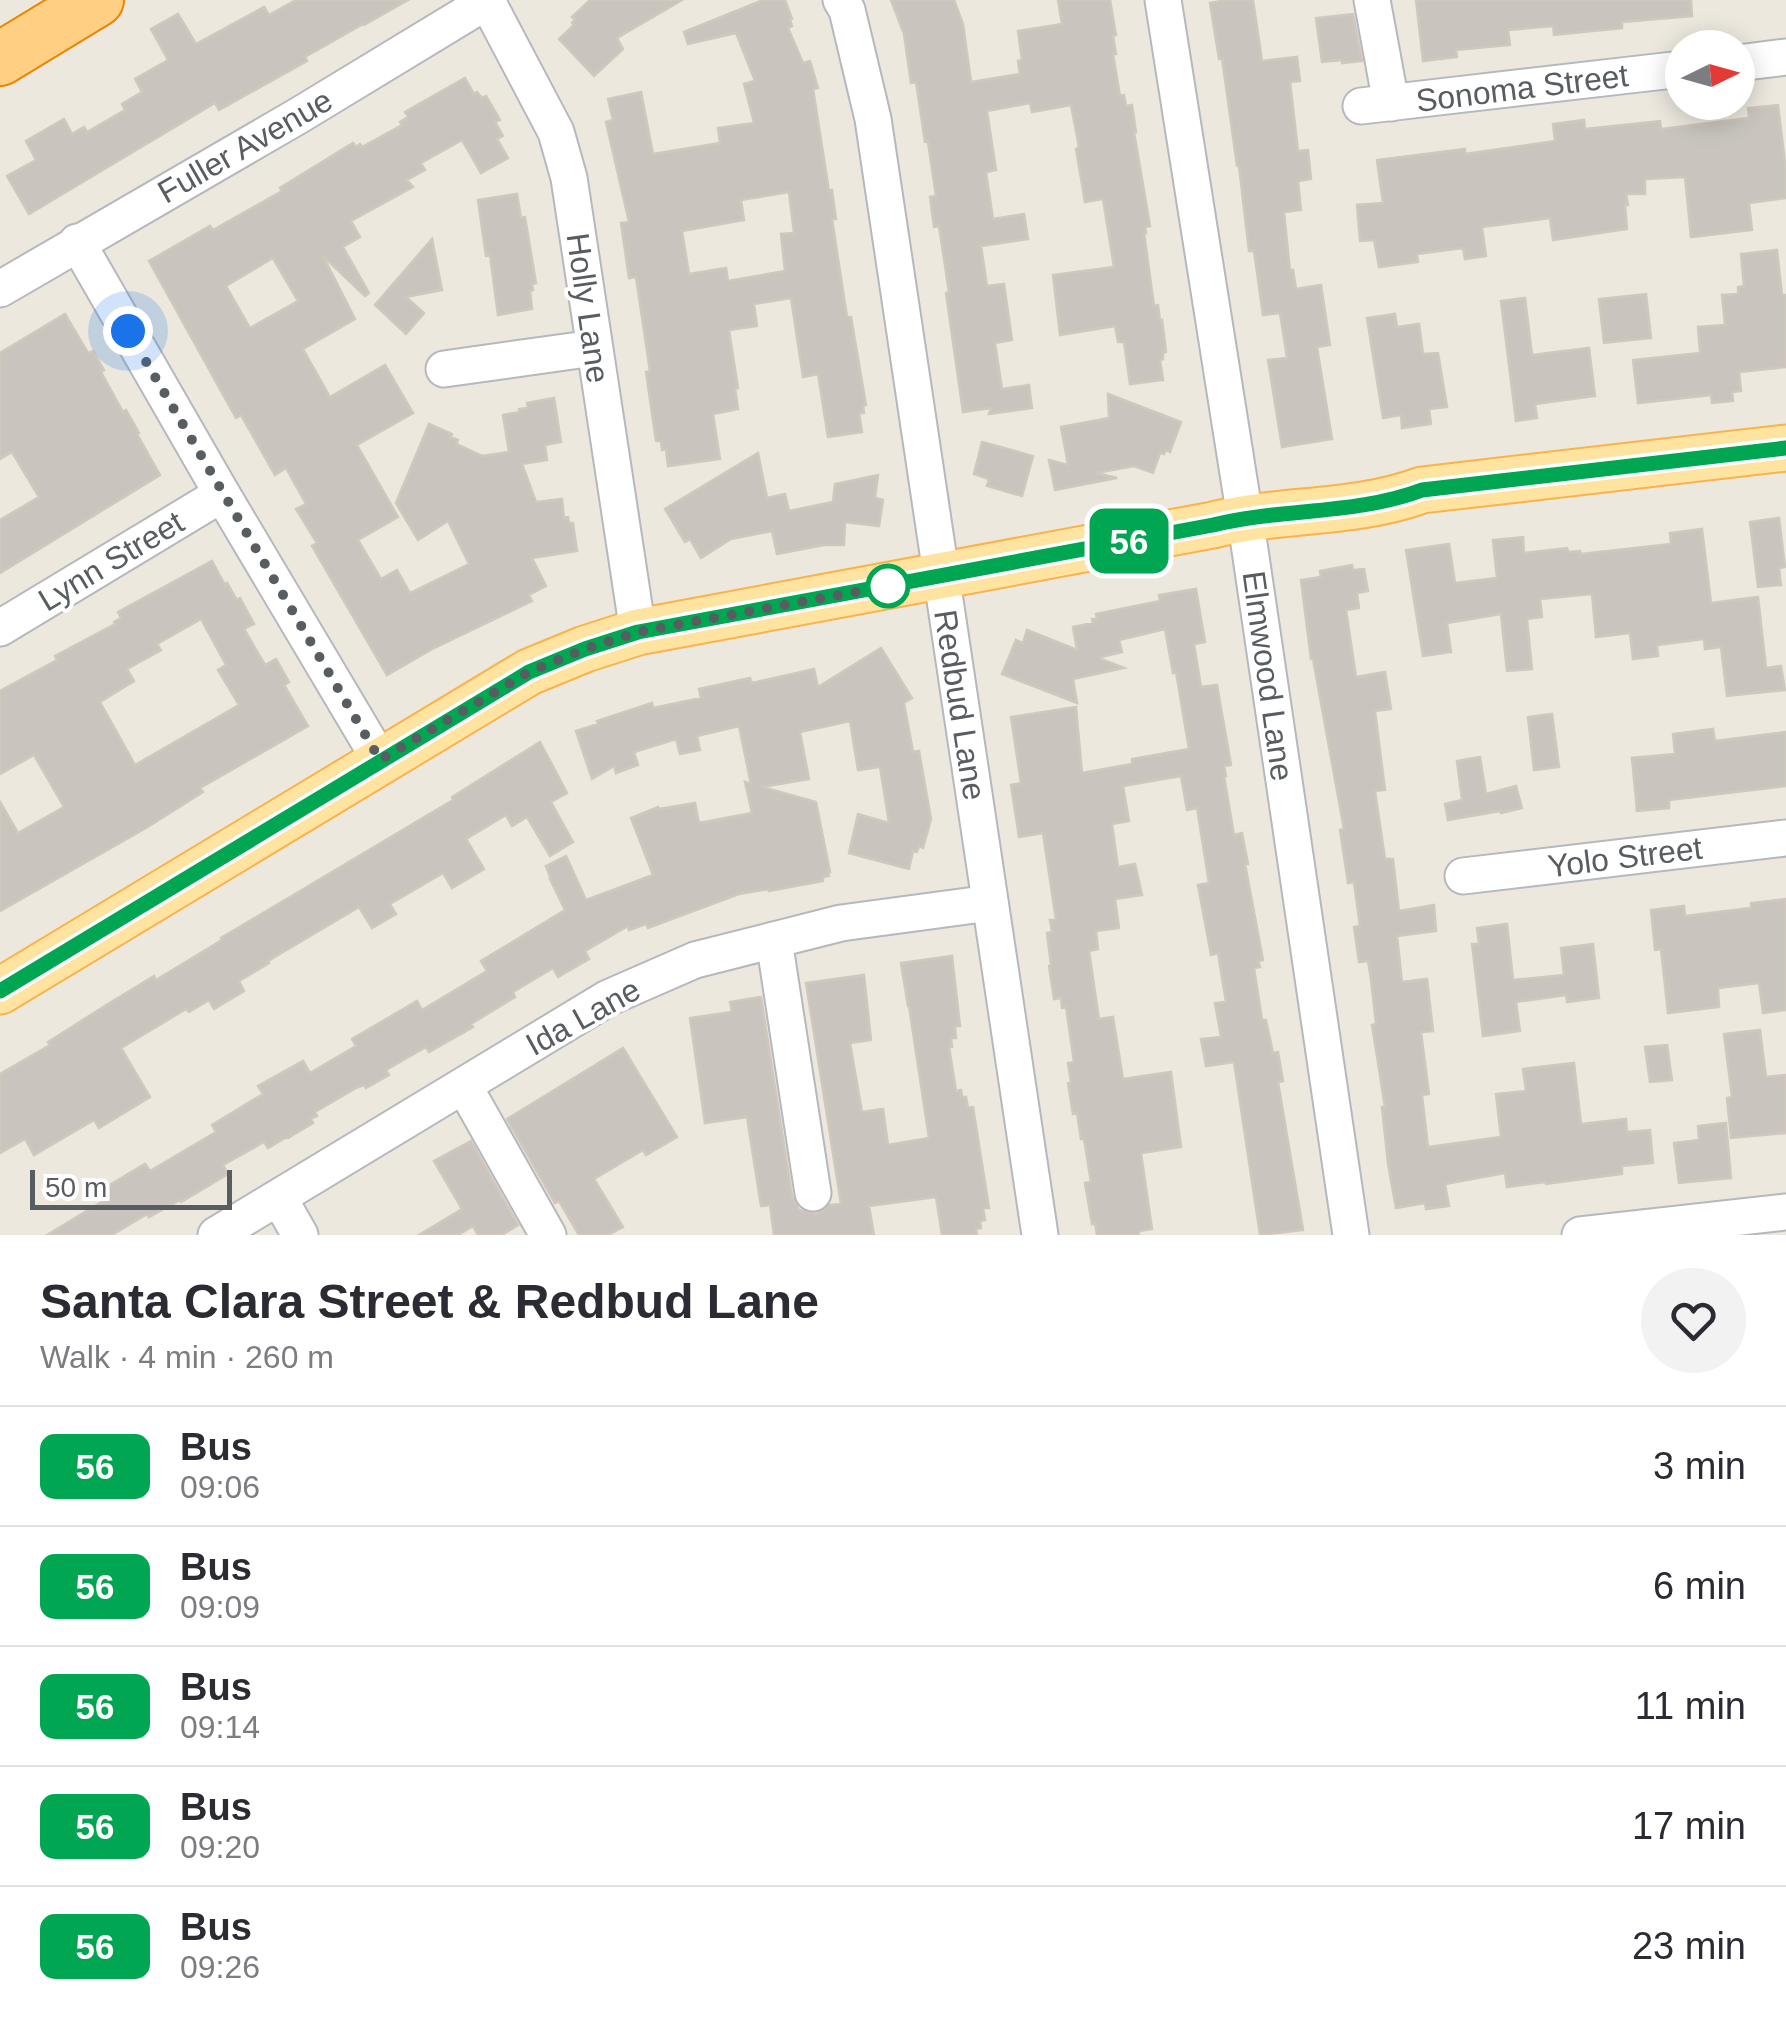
<!DOCTYPE html>
<meta charset="utf-8">
<style>
body{margin:0;font-family:Helvetica,sans-serif;background:#f2f2f3;color:#2b2b33;height:100vh;display:flex;flex-direction:column;font-size:38px;white-space:nowrap}
*{box-sizing:border-box;margin:0}
p{font-size:32px;color:#7c7c81}
.icon{flex:none;width:55px;height:55px;fill:none;stroke:currentColor;stroke-width:2;stroke-linecap:round;stroke-linejoin:round}
.map{position:relative;height:1235px;overflow:hidden}
.panel{display:flex;flex-direction:column;background:#fff;flex:1}
.panel>*{flex:none}
.badge{padding:0 20px;border-radius:15px;font-size:35px;line-height:65px}
.needle{width:65px;rotate:85deg}
.controls{position:absolute;left:1665px;top:30px;display:grid;gap:20px}
.controls a{display:grid;place-items:center;width:90px;height:90px;border-radius:50%;background:#fff;box-shadow:0 5px 25px #0003;font-size:50px}
.scale{position:absolute;left:30px;bottom:25px;width:202px;box-sizing:border-box;padding-left:10px;border:5px solid #585d61;border-top:0;font-size:28px;line-height:35px;white-space:nowrap;color:#585d61;-webkit-text-stroke:8px #fff;paint-order:stroke}
.you{position:absolute;width:50px;height:50px;margin:-25px;border:8px solid #fff;border-radius:50%;background:#1a73e8;box-shadow:0 0 0 15px #1a73e833}
.map>.badge{position:absolute;translate:-50% -50%;box-shadow:0 0 0 5px #fff}
.round{display:grid;place-items:center;flex:none;width:105px;height:105px;border-radius:52px;background:#f2f2f3}
.headline{display:flex;align-items:center;justify-content:space-between;height:170px;padding:0 40px}
h1{font-size:48px;font-weight:700;line-height:75px}
ul{padding:0;list-style:none}
li{display:flex;align-items:center;gap:30px;height:120px;padding:0 40px;border-top:2px solid #e1e1e2}
li div{flex:1}
li b{display:block;font-size:38px}
li em{font-style:normal}
li .badge{min-width:110px;font-weight:700;text-align:center}
.map>svg:first-child{display:block}
.building{fill:#c9c5be;stroke:#d1c8bd;stroke-width:2.5;fill-rule:evenodd}
.lines{fill:none;stroke-linecap:round;stroke-linejoin:round}
.minor-casing{stroke:#b5b8bd;stroke-width:39}
.major-casing{stroke:#fab34a;stroke-width:49}
.highway-casing{stroke:#eb8500;stroke-width:56}
.minor{stroke:#fff;stroke-width:35}
.major{stroke:#ffe4a1;stroke-width:45}
.highway{stroke:#ffd083;stroke-width:52}
.line-casing{stroke:#fff;stroke-width:22}
.line{stroke:#00a651;stroke-width:15}
.walk{stroke:#585d61;stroke-width:10;stroke-dasharray:0 18}
.stop-dot{fill:#fff;stroke:#00a651;stroke-width:5}
.labels{text-anchor:middle;dominant-baseline:central;stroke-width:8;stroke-linejoin:round;paint-order:stroke}
.street-label{font-size:32px;fill:#585d61;stroke:#fff}
</style>
<div class="map">
<svg width="1786" height="1235" viewBox="0 0 1786 1235">
<rect width="100%" height="100%" fill="#ece8de"/>
<g class="building">
<path d="M 296,0 L 408,0 L 364,25 L 363,24 L 305,57 L 307,61 L 219,110 L 215,103 L 29,214 L 7,176 L 36,160 L 26,141 L 64,119 L 72,134 L 84,127 L 87,132 L 125,110 L 122,104 L 142,92 L 135,79 L 168,60 L 151,29 L 178,14 L 196,44 L 264,7 L 269,15 Z"/>
<path d="M 590,0 L 682,0 L 617,38 L 623,49 L 594,76 L 559,39 L 574,25 L 572,23 L 575,19 L 572,17 Z"/>
<path d="M 763,0 L 785,0 L 792,19 L 790,20 L 792,26 L 788,28 L 803,63 L 810,61 L 818,88 L 813,89 L 829,191 L 832,190 L 836,219 L 832,219 L 847,317 L 851,317 L 866,405 L 863,406 L 864,413 L 859,413 L 862,432 L 828,437 L 818,374 L 803,377 L 791,298 L 754,304 L 757,326 L 729,330 L 738,388 L 735,388 L 738,409 L 713,414 L 720,459 L 668,466 L 666,449 L 662,450 L 661,441 L 656,441 L 646,372 L 650,371 L 636,277 L 629,278 L 621,223 L 629,222 L 606,122 L 613,120 L 608,99 L 641,92 L 653,154 L 720,143 L 718,128 L 754,123 L 744,84 L 755,81 L 736,33 L 688,44 L 684,32 ZM 789,192 L 794,233 L 781,234 L 785,271 L 728,281 L 726,268 L 689,274 L 682,231 L 744,220 L 741,200 Z"/>
<path d="M 891,0 L 954,0 L 963,24 L 971,82 L 1020,74 L 1018,61 L 1022,60 L 1018,31 L 1062,24 L 1058,0 L 1110,0 L 1116,35 L 1113,36 L 1116,54 L 1113,54 L 1120,96 L 1124,95 L 1126,106 L 1132,105 L 1136,132 L 1134,132 L 1150,226 L 1145,227 L 1146,233 L 1144,233 L 1154,306 L 1158,305 L 1160,321 L 1162,320 L 1166,352 L 1163,353 L 1163,359 L 1160,360 L 1163,380 L 1130,384 L 1124,342 L 1118,342 L 1115,326 L 1060,335 L 1053,275 L 1114,267 L 1103,199 L 1085,202 L 1076,149 L 1079,147 L 1071,105 L 1032,112 L 1030,103 L 987,111 L 996,170 L 986,172 L 993,219 L 1024,214 L 1028,239 L 981,246 L 987,286 L 1004,284 L 1012,340 L 995,343 L 1002,389 L 1029,385 L 1032,408 L 989,414 L 991,408 L 963,412 L 946,293 L 949,292 L 939,226 L 934,227 L 930,197 L 936,196 L 928,142 L 925,142 L 916,82 L 911,83 L 904,34 Z"/>
<path d="M 1227,0 L 1253,0 L 1262,61 L 1297,57 L 1300,81 L 1290,82 L 1298,151 L 1308,150 L 1311,179 L 1298,181 L 1301,210 L 1284,212 L 1290,271 L 1293,270 L 1296,289 L 1321,285 L 1330,345 L 1317,347 L 1332,439 L 1282,447 L 1268,360 L 1287,358 L 1280,313 L 1263,315 L 1254,251 L 1249,251 L 1239,166 L 1237,166 L 1222,58 L 1219,59 L 1210,3 Z"/>
<path d="M 1416,0 L 1691,0 L 1692,16 L 1622,22 L 1622,28 L 1554,35 L 1553,26 L 1508,30 L 1510,45 L 1456,50 L 1457,57 L 1423,61 Z"/>
<path d="M 1353,14 L 1362,61 L 1342,63 L 1342,60 L 1322,62 L 1316,18 Z"/>
<path d="M 465,78 L 474,94 L 477,92 L 482,98 L 486,96 L 500,120 L 495,122 L 503,136 L 497,139 L 508,158 L 481,173 L 462,140 L 421,163 L 425,170 L 407,180 L 413,187 L 351,221 L 360,237 L 343,247 L 369,293 L 365,296 L 323,256 L 355,319 L 303,349 L 330,397 L 385,365 L 413,413 L 357,445 L 398,517 L 358,540 L 381,579 L 397,570 L 410,593 L 469,564 L 448,521 L 418,540 L 396,503 L 429,424 L 452,434 L 450,437 L 458,440 L 456,444 L 482,456 L 509,452 L 503,415 L 520,412 L 519,409 L 528,408 L 527,403 L 554,398 L 561,442 L 545,445 L 547,460 L 522,464 L 536,502 L 562,499 L 564,518 L 568,517 L 569,523 L 573,523 L 577,551 L 532,558 L 546,586 L 529,595 L 532,601 L 434,648 L 387,675 L 312,546 L 317,543 L 296,509 L 306,504 L 286,468 L 275,475 L 241,415 L 236,418 L 149,261 L 210,226 L 213,230 L 282,191 L 280,188 L 353,143 L 356,147 L 360,144 L 362,147 L 402,125 L 400,122 L 408,117 L 405,112 ZM 273,258 L 298,301 L 250,328 L 226,286 Z"/>
<path d="M 1778,105 L 1786,171 L 1786,198 L 1749,203 L 1752,230 L 1691,237 L 1685,177 L 1645,179 L 1645,194 L 1626,194 L 1628,205 L 1625,205 L 1627,229 L 1553,240 L 1550,218 L 1482,227 L 1486,256 L 1465,259 L 1463,248 L 1417,254 L 1418,262 L 1379,267 L 1374,240 L 1360,241 L 1357,205 L 1383,203 L 1377,160 L 1465,149 L 1465,154 L 1555,141 L 1553,124 L 1584,120 L 1585,129 L 1660,121 L 1661,129 L 1749,118 L 1748,108 Z"/>
<path d="M 517,194 L 521,218 L 525,217 L 536,283 L 532,284 L 533,290 L 530,291 L 532,309 L 498,315 L 490,255 L 486,256 L 478,200 Z"/>
<path d="M 432,239 L 442,290 L 406,297 L 424,313 L 406,334 L 375,305 Z"/>
<path d="M 1777,250 L 1782,295 L 1786,295 L 1786,367 L 1739,372 L 1741,391 L 1732,392 L 1733,401 L 1712,403 L 1711,395 L 1638,403 L 1633,360 L 1700,353 L 1698,327 L 1725,325 L 1722,295 L 1738,294 L 1738,287 L 1744,286 L 1741,254 Z"/>
<path d="M 1646,294 L 1651,338 L 1604,343 L 1599,299 Z"/>
<path d="M 1525,298 L 1532,355 L 1589,348 L 1595,396 L 1535,404 L 1537,418 L 1516,421 L 1501,301 Z"/>
<path d="M 65,314 L 88,353 L 93,351 L 104,370 L 101,372 L 123,412 L 126,410 L 139,433 L 137,434 L 160,475 L 0,573 L 0,520 L 39,497 L 12,452 L 0,459 L 0,353 Z"/>
<path d="M 1395,314 L 1397,327 L 1419,324 L 1423,354 L 1438,353 L 1447,407 L 1429,409 L 1431,424 L 1402,428 L 1401,415 L 1383,418 L 1367,318 Z"/>
<path d="M 1108,394 L 1181,422 L 1170,452 L 1166,450 L 1164,454 L 1160,453 L 1153,473 L 1134,466 L 1096,473 L 1117,478 L 1055,490 L 1049,460 L 1068,465 L 1061,427 L 1109,418 Z"/>
<path d="M 982,442 L 1033,456 L 1022,496 L 987,486 L 989,479 L 974,474 Z"/>
<path d="M 758,453 L 767,498 L 785,494 L 789,511 L 833,502 L 835,484 L 878,475 L 875,498 L 883,500 L 879,526 L 845,522 L 844,545 L 824,545 L 777,554 L 772,531 L 731,539 L 701,558 L 690,539 L 685,542 L 665,509 Z"/>
<path d="M 1779,518 L 1785,567 L 1779,568 L 1781,585 L 1758,587 L 1750,522 Z"/>
<path d="M 1702,529 L 1711,603 L 1758,597 L 1766,668 L 1781,666 L 1785,690 L 1727,696 L 1721,647 L 1705,649 L 1704,639 L 1657,645 L 1658,656 L 1633,659 L 1630,633 L 1596,637 L 1592,594 L 1540,599 L 1542,617 L 1527,619 L 1532,669 L 1507,671 L 1501,614 L 1447,623 L 1451,652 L 1423,656 L 1406,550 L 1449,544 L 1455,583 L 1497,578 L 1493,540 L 1523,537 L 1524,553 L 1567,548 L 1568,552 L 1580,551 L 1581,554 L 1671,544 L 1670,533 Z"/>
<path d="M 212,561 L 225,585 L 227,583 L 237,600 L 240,598 L 254,624 L 244,629 L 265,665 L 276,659 L 289,682 L 284,685 L 308,726 L 200,788 L 203,792 L 146,828 L 0,911 L 0,802 L 18,833 L 64,807 L 34,755 L 0,774 L 0,691 L 57,660 L 55,656 L 115,624 L 114,622 L 121,618 L 118,612 ZM 201,619 L 226,665 L 218,670 L 239,705 L 135,765 L 100,702 L 134,681 L 127,669 L 161,650 L 157,644 Z"/>
<path d="M 1352,565 L 1353,570 L 1364,569 L 1368,591 L 1357,593 L 1359,608 L 1346,610 L 1356,677 L 1385,672 L 1391,709 L 1375,711 L 1385,790 L 1375,791 L 1385,859 L 1393,859 L 1399,911 L 1434,905 L 1436,931 L 1397,936 L 1402,982 L 1427,979 L 1433,1031 L 1421,1032 L 1429,1094 L 1422,1095 L 1428,1147 L 1501,1137 L 1496,1094 L 1526,1091 L 1523,1069 L 1574,1063 L 1581,1124 L 1626,1119 L 1627,1132 L 1650,1130 L 1653,1163 L 1622,1166 L 1622,1174 L 1546,1184 L 1545,1182 L 1507,1187 L 1505,1173 L 1445,1184 L 1449,1206 L 1426,1209 L 1425,1203 L 1396,1208 L 1388,1164 L 1382,1107 L 1385,1107 L 1372,1025 L 1376,1024 L 1371,979 L 1368,961 L 1359,962 L 1354,927 L 1360,926 L 1354,882 L 1348,883 L 1340,830 L 1344,829 L 1313,659 L 1311,659 L 1301,580 L 1321,577 L 1320,571 Z"/>
<path d="M 1196,589 L 1205,642 L 1194,644 L 1201,687 L 1217,685 L 1231,765 L 1224,766 L 1226,776 L 1224,776 L 1234,835 L 1242,833 L 1248,864 L 1245,864 L 1263,960 L 1258,961 L 1260,967 L 1254,968 L 1262,1020 L 1266,1020 L 1273,1053 L 1278,1052 L 1283,1081 L 1278,1082 L 1303,1230 L 1260,1235 L 1234,1062 L 1206,1066 L 1201,1039 L 1221,1037 L 1215,1003 L 1226,1002 L 1218,953 L 1211,955 L 1198,885 L 1209,883 L 1197,808 L 1187,810 L 1181,776 L 1123,786 L 1129,821 L 1112,824 L 1118,867 L 1135,864 L 1142,895 L 1115,899 L 1119,928 L 1096,931 L 1098,949 L 1089,951 L 1099,1019 L 1113,1017 L 1123,1079 L 1171,1072 L 1181,1147 L 1141,1153 L 1152,1229 L 1139,1231 L 1139,1235 L 1097,1235 L 1095,1223 L 1092,1224 L 1085,1183 L 1091,1182 L 1084,1139 L 1081,1139 L 1077,1113 L 1073,1114 L 1068,1083 L 1071,1082 L 1068,1063 L 1074,1062 L 1066,1007 L 1062,1008 L 1061,998 L 1054,999 L 1049,966 L 1051,965 L 1047,933 L 1052,932 L 1050,920 L 1056,920 L 1043,833 L 1019,837 L 1011,785 L 1021,783 L 1011,717 L 1076,707 L 1082,773 L 1132,764 L 1132,759 L 1189,749 L 1176,672 L 1173,673 L 1165,629 L 1119,640 L 1122,652 L 1101,657 L 1101,659 L 1124,668 L 1073,679 L 1077,703 L 1002,674 L 1016,640 L 1023,643 L 1027,630 L 1077,650 L 1073,627 L 1093,623 L 1092,619 L 1097,619 L 1096,614 L 1160,601 L 1159,595 Z"/>
<path d="M 881,648 L 912,698 L 904,703 L 913,752 L 919,751 L 931,819 L 923,848 L 919,846 L 917,852 L 913,851 L 909,869 L 849,853 L 858,814 L 889,823 L 880,767 L 858,770 L 850,721 L 800,732 L 809,779 L 762,787 L 816,802 L 830,872 L 828,872 L 829,876 L 823,877 L 823,881 L 769,891 L 769,889 L 739,894 L 648,928 L 646,924 L 629,930 L 628,926 L 585,951 L 589,959 L 558,977 L 553,968 L 513,992 L 515,997 L 471,1024 L 473,1027 L 429,1052 L 426,1047 L 386,1070 L 389,1075 L 366,1088 L 364,1085 L 356,1088 L 315,1112 L 317,1116 L 311,1119 L 313,1123 L 288,1138 L 287,1137 L 268,1148 L 264,1142 L 223,1165 L 228,1174 L 181,1202 L 180,1200 L 149,1217 L 147,1214 L 112,1235 L 47,1235 L 108,1198 L 103,1189 L 145,1164 L 150,1171 L 216,1132 L 212,1125 L 263,1094 L 258,1086 L 303,1061 L 310,1073 L 356,1046 L 352,1039 L 417,1001 L 422,1010 L 487,971 L 481,961 L 565,910 L 550,879 L 551,879 L 546,866 L 566,856 L 586,900 L 653,875 L 631,818 L 658,807 L 659,809 L 695,803 L 699,823 L 752,813 L 745,782 L 751,784 L 739,726 L 697,736 L 700,750 L 680,754 L 676,739 L 634,752 L 638,765 L 616,773 L 614,766 L 592,779 L 576,731 L 598,724 L 597,721 L 652,703 L 653,708 L 701,698 L 699,689 L 750,678 L 752,683 L 814,669 L 818,687 Z"/>
<path d="M 1552,714 L 1559,767 L 1534,770 L 1528,717 Z"/>
<path d="M 1713,729 L 1715,741 L 1786,732 L 1786,786 L 1669,800 L 1669,808 L 1637,811 L 1632,758 L 1675,754 L 1673,734 Z"/>
<path d="M 540,742 L 567,793 L 551,802 L 573,842 L 550,856 L 527,817 L 512,826 L 506,815 L 466,839 L 484,869 L 452,888 L 443,873 L 390,904 L 396,914 L 372,928 L 359,907 L 268,961 L 269,963 L 239,981 L 244,991 L 214,1009 L 209,1000 L 189,1012 L 186,1009 L 121,1048 L 150,1097 L 99,1128 L 94,1120 L 34,1155 L 25,1139 L 0,1153 L 0,1074 L 50,1045 L 48,1042 L 108,1004 L 154,976 L 156,980 L 222,940 L 221,938 L 453,800 L 452,797 Z"/>
<path d="M 1480,757 L 1486,794 L 1516,786 L 1522,808 L 1501,813 L 1500,811 L 1448,820 L 1445,804 L 1462,800 L 1457,761 Z"/>
<path d="M 1786,899 L 1786,1010 L 1763,1013 L 1759,983 L 1718,988 L 1719,1007 L 1668,1013 L 1661,949 L 1655,950 L 1651,910 L 1684,906 L 1685,916 L 1751,908 L 1751,903 Z"/>
<path d="M 1507,924 L 1513,980 L 1564,975 L 1561,948 L 1593,944 L 1599,998 L 1567,1002 L 1566,995 L 1516,1002 L 1520,1031 L 1483,1036 L 1472,944 L 1479,944 L 1477,928 Z"/>
<path d="M 952,956 L 960,1026 L 955,1026 L 956,1038 L 951,1038 L 952,1047 L 949,1047 L 956,1091 L 961,1090 L 962,1097 L 966,1097 L 968,1108 L 973,1107 L 989,1208 L 983,1208 L 985,1220 L 980,1221 L 981,1228 L 976,1229 L 977,1235 L 942,1235 L 936,1197 L 869,1206 L 874,1235 L 774,1235 L 770,1205 L 761,1206 L 747,1117 L 705,1123 L 690,1018 L 732,1012 L 730,1002 L 761,997 L 792,1196 L 799,1210 L 817,1214 L 830,1205 L 841,1204 L 806,983 L 864,975 L 871,1040 L 850,1043 L 862,1112 L 883,1109 L 888,1145 L 929,1138 L 909,1006 L 908,1006 L 901,963 Z"/>
<path d="M 1760,1030 L 1766,1077 L 1786,1075 L 1786,1133 L 1731,1138 L 1727,1098 L 1732,1097 L 1724,1034 Z"/>
<path d="M 1667,1045 L 1672,1080 L 1650,1082 L 1645,1047 Z"/>
<path d="M 623,1048 L 677,1137 L 646,1155 L 643,1150 L 594,1179 L 623,1227 L 608,1235 L 579,1235 L 559,1201 L 555,1203 L 507,1119 Z"/>
<path d="M 1726,1123 L 1731,1178 L 1679,1183 L 1674,1143 L 1699,1140 L 1698,1126 Z"/>
<path d="M 471,1141 L 518,1225 L 502,1235 L 478,1235 L 473,1226 L 458,1235 L 419,1235 L 462,1209 L 434,1161 Z"/>
</g>
<g class="lines">
<g class="minor-casing">
<g id="minor">
<path d="M 841,0 L 847,10 L 873,119 L 1040,1235"/>
<path d="M 1163,0 L 1247,530 L 1351,1235"/>
<path d="M 1372,0 L 1391,103"/>
<path d="M 487,1 L 556,132 L 569,178 L 638,632"/>
<path d="M 1738,63 L 1786,57"/>
<path d="M 1361,106 L 1682,69"/>
<path d="M 77,242 L 222,494 L 380,760"/>
<path d="M 0,289 L 298,116 L 489,0"/>
<path d="M 444,369 L 594,348"/>
<path d="M 0,628 L 222,494"/>
<path d="M 1463,876 L 1786,838"/>
<path d="M 774,940 L 813,1193"/>
<path d="M 464,1086 L 548,1235"/>
<path d="M 279,1198 L 300,1235"/>
<path d="M 216,1235 L 608,998 L 695,960 L 841,923 L 990,903"/>
<path d="M 1580,1235 L 1786,1212"/>
</g>
</g>
<g class="major-casing">
<path id="major" d="M 0,991 L 529,672 L 585,649 L 638,632 L 1213,525 C 1281,508 1355,515 1422,490 L 1786,448"/>
</g>
<g class="highway-casing">
<path id="highway" d="M 0,59 L 97,0"/>
</g>
<use href="#minor" class="minor"/>
<use href="#major" class="major"/>
<use href="#highway" class="highway"/>
</g>
<g class="lines">
<g class="line-casing">
<path id="line" d="M 0,991 L 529,672 L 585,649 L 638,632 L 1213,525 C 1281,508 1356,515 1422,490 L 1786,448"/>
</g>
<use href="#line" class="line"/>
<path class="walk" d="M 128,331 L 380,760 L 529,672 L 585,649 L 638,632 L 888,586"/>
</g>
<circle class="stop-dot" cx="888" cy="586" r="20"/>
<g class="labels">
<g class="street-label">
<text transform="translate(1522 88) rotate(-7)">Sonoma Street</text>
<text transform="translate(245 146) rotate(-30)">Fuller Avenue</text>
<text transform="translate(588 308) rotate(82)">Holly Lane</text>
<text transform="translate(111 561) rotate(-31)">Lynn Street</text>
<text transform="translate(1268 676) rotate(82)">Elmwood Lane</text>
<text transform="translate(960 705) rotate(81)">Redbud Lane</text>
<text transform="translate(1625 857) rotate(-7)">Yolo Street</text>
<text transform="translate(583 1017) rotate(-29)">Ida Lane</text>
</g>
</g>
</svg>
<div class="controls">
<a><svg class="needle" viewBox="-14 -14 28 28"><path d="M0-13l5 13h-10z" fill="#e53935"/><path d="M0 13l5-13h-10z" fill="#7c7c81"/></svg></a>
</div>
<div class="scale">50 m</div>
<div class="you" style="left:128px;top:331px"></div>
<b class="badge" style="left:1129px;top:541px;background:#00a651;color:#fff">56</b>
</div>
<section class="panel">
<div class="headline"><div><h1>Santa Clara Street &amp; Redbud Lane</h1><p>Walk · 4 min · 260 m</p></div><a class="round"><svg class="icon" aria-label="heart" viewBox="0 0 24 24"><path d="M12 20l-8-8c-3-5 5-10 8-4 3-6 11-1 8 4z"/></svg></a></div>
<ul>
<li><span class="badge" style="background:#00a651;color:#fff">56</span><div><b>Bus</b><p>09:06</p></div><em>3 min</em></li>
<li><span class="badge" style="background:#00a651;color:#fff">56</span><div><b>Bus</b><p>09:09</p></div><em>6 min</em></li>
<li><span class="badge" style="background:#00a651;color:#fff">56</span><div><b>Bus</b><p>09:14</p></div><em>11 min</em></li>
<li><span class="badge" style="background:#00a651;color:#fff">56</span><div><b>Bus</b><p>09:20</p></div><em>17 min</em></li>
<li><span class="badge" style="background:#00a651;color:#fff">56</span><div><b>Bus</b><p>09:26</p></div><em>23 min</em></li>
</ul>
</section>
